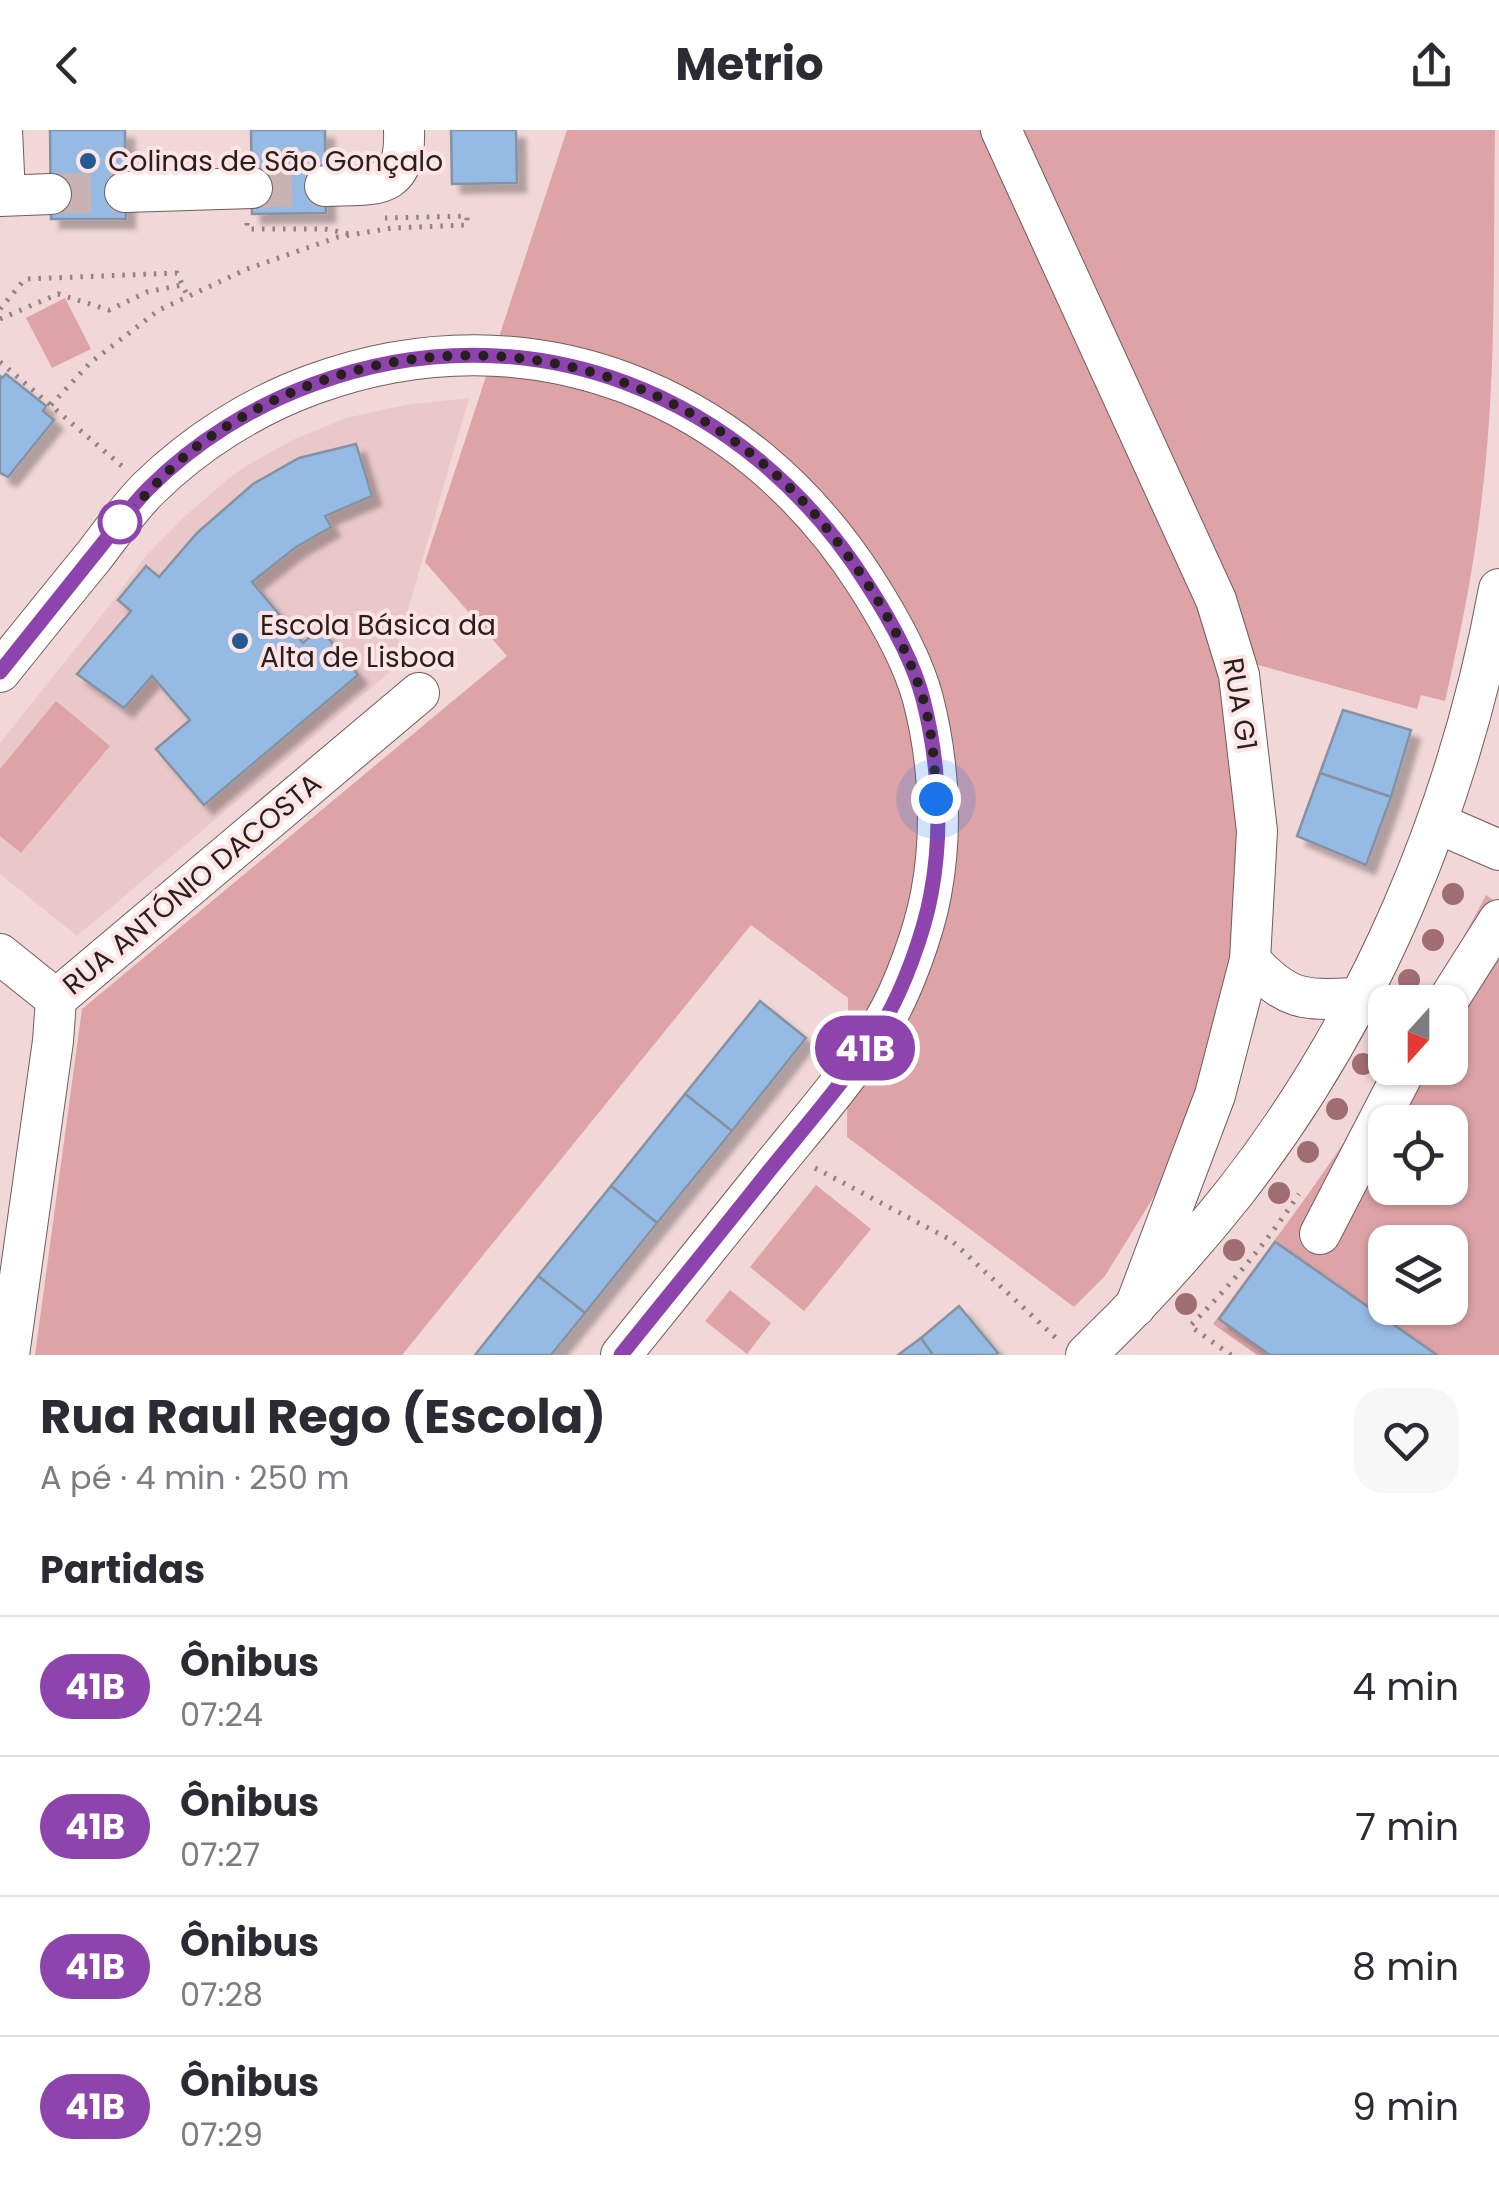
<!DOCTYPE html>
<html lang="pt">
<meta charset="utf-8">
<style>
body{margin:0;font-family:Poppins,sans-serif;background:#f7f7f7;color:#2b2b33;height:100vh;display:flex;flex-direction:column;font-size:38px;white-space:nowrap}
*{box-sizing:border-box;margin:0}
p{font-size:32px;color:#7c7c81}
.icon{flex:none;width:55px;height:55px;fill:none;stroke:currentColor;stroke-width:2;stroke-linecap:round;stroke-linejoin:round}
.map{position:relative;height:1225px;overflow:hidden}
.sheet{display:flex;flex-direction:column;background:#fff;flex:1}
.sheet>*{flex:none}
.badge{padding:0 20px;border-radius:32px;font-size:35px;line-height:65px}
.needle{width:65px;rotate:201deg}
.buttons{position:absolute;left:1368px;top:855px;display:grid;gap:20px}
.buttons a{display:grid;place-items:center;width:100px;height:100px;border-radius:20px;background:#fff;box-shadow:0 2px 8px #0004;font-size:50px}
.you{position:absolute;width:50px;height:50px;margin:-25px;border:8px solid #fff;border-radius:50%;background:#1a73e8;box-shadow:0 0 0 15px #1a73e833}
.map>.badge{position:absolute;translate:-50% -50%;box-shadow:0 0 0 5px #fff}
h2{padding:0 40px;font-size:38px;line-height:90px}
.round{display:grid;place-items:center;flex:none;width:105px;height:105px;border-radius:30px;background:#f7f7f7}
.headline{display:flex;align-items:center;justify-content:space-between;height:170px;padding:0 40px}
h1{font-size:48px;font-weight:700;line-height:75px}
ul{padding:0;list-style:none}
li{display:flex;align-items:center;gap:30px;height:140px;padding:0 40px;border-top:2px solid #e1e1e2}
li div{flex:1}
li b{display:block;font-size:38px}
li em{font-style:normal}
li .badge{min-width:110px;font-weight:700;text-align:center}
header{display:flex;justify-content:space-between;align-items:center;height:130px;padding:0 40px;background:#fff;font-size:45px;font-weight:700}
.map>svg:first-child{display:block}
.built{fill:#eac8c9}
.green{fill:#dda3a6;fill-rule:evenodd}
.building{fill:#95bae4;stroke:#8492a2;stroke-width:2.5;filter:url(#shadow)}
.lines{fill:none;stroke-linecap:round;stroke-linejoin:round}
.minor-tunnel{stroke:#c9b2b2;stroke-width:40;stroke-dasharray:40 20;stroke-linecap:butt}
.minor-casing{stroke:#735c5d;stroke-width:42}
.path{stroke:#948181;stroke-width:5;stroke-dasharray:2.5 8;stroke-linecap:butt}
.minor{stroke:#fff;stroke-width:40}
.tree{fill:#a06d73}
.line-casing{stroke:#fff;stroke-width:22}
.line{stroke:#8e44ad;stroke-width:15}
.walk{stroke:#281f1f;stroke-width:10;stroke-dasharray:0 18}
.poi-dot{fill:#245992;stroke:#fee4e5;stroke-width:4}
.stop-dot{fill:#fff;stroke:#8e44ad;stroke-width:5}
.labels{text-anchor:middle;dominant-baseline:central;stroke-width:8;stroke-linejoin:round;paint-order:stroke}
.poi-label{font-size:28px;fill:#281f1f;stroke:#fee4e5;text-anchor:start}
.street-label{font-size:28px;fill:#281f1f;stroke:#fee4e5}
</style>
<header><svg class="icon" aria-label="back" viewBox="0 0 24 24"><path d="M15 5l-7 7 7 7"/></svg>Metrio<svg class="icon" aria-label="share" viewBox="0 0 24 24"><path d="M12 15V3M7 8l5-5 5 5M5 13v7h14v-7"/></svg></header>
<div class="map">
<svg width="1499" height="1225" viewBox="0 0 1499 1225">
<defs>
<filter id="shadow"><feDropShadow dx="9" dy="9" stdDeviation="2.5" flood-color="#0004"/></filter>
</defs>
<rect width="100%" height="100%" fill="#f1d7d7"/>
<path class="built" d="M 469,268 L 390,542 L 77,806 L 0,744 L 0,613 L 107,479 L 146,426 L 185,386 L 228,349 L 246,336 L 293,310 L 324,297 L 346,288 L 405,275 Z"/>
<g class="green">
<path d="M 567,0 L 1495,0 C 1493,125 1497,251 1481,375 C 1473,442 1460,506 1445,571 L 1421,565 L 1417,579 L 1251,533 L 1265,809 L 1164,1050 L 1105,1146 L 1074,1177 L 847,1007 L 848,868 L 751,795 L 402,1225 L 35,1225 L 82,879 L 507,526 L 425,432 Z"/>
<path d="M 65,168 L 91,219 L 52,238 L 26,188 Z"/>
<path d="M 56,571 L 110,616 L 21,723 L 0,706 L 0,639 Z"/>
<path d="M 1486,765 L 1499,774 L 1499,1225 L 1257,1225 L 1213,1194 C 1274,1110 1339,1027 1391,938 L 1450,938 L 1450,872 L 1429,872 ZM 1385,992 L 1450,992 L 1450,1058 L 1385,1058 ZM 1385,1112 L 1450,1112 L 1450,1178 L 1385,1178 Z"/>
<path d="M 816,1055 L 871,1099 L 804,1181 L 750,1137 Z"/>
<path d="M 730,1160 L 771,1193 L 747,1224 L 705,1191 Z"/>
</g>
<g class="building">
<path d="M 50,0 L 125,0 L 126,89 L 51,89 Z"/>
<path d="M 251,0 L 325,0 L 326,83 L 252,84 Z"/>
<path d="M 451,0 L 516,0 L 517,53 L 452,54 Z"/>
<path d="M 6,244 L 46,276 L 43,281 L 54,290 L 8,347 L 0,343 L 0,246 L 2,248 Z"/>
<path d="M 356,314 L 372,366 L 325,386 L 331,397 L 296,417 L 252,452 L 303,513 L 320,498 L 358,545 L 204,675 L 156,619 L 190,590 L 152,546 L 124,578 L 77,544 L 131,481 L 118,470 L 146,436 L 159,447 L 197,403 L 253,354 L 299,328 Z"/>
<path d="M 1343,580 L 1411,600 L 1391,667 L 1320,643 Z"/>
<path d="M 1320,643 L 1391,667 L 1366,735 L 1297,706 Z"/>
<path d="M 760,871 L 806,908 L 732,1001 L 685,964 Z"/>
<path d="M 685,964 L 732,1001 L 657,1093 L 611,1056 Z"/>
<path d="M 611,1056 L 657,1093 L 585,1183 L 538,1146 Z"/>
<path d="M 1275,1112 L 1284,1118 L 1437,1225 L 1270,1225 L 1219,1189 Z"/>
<path d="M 538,1146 L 585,1183 L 551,1225 L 475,1225 Z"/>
<path d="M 959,1176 L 998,1223 L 995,1225 L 933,1225 L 921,1208 Z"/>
<path d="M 921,1208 L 933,1225 L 898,1225 Z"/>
</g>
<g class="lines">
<g class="minor-tunnel">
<path d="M 252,58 L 325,56"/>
<path d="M 51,64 L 125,62"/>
</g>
<g class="minor-casing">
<g id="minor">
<path d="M 2,0 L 5,65"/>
<path d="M 1001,0 L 1216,470 L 1239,545 L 1257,701 L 1250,830 L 1215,965 L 1135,1177"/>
<path d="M 325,56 C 376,54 406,62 404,0"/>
<path d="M 125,62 L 252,58"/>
<path d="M 0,66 L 51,64"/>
<path d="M 0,542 C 31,503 62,465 93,427 C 111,404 128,379 149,358 C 195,313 253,276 314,254 C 531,175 746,264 867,454 C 888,487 913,531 923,569 C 939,631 943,701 931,764 C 924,802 903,860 883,893 C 850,945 808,993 769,1041 C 720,1102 670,1164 621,1225"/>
<path d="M 1437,693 L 1499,720"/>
<path d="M 0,824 L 56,869"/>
<path d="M 1250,830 C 1289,873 1305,870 1359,868"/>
<path d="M 1447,872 L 1499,790"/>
<path d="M 1320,1104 L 1406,938"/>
<path d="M 9,1225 L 53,911 L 56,869 L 419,563"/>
<path d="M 1086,1225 C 1139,1174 1188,1121 1234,1063 C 1371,888 1459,677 1499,459"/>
</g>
</g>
<g class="path">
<path d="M 247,93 L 247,99 L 325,99 L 350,104"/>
<path d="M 0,179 L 25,149 L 177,143 L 188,167"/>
<path d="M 0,189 L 58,164 L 109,180 L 147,162 L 182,155"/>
<path d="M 0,232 L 123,337"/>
<path d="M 51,275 L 90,233 L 159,180 L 247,139 L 338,107 L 392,98 L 467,95 L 467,86 L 385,88"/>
<path d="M 815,1038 L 951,1110 L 1057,1209"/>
<path d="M 1231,1225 L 1190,1196 C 1230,1156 1267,1112 1299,1064"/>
</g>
<use href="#minor" class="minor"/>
</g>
<g class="tree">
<circle cx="1453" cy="764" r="11"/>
<circle cx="1433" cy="810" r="11"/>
<circle cx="1409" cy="850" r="11"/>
<circle cx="1363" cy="934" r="11"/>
<circle cx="1337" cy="979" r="11"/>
<circle cx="1308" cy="1022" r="11"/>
<circle cx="1279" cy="1063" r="11"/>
<circle cx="1234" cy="1120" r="11"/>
<circle cx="1186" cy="1174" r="11"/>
</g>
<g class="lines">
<g class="line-casing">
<path id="line" d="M 0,542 C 31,503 62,465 92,427 C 111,404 128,379 149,358 C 195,312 253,276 314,254 C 530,175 747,264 867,454 C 889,488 913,530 923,569 C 939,631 943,701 931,764 C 924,803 903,860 883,893 C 850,945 808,993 769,1041 C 720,1103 670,1164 621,1225"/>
</g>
<use href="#line" class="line"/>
<path class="walk" d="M 120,392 C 145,366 170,336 200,314 C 402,170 666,205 824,395 C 865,445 902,503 922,565 C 932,597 935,635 936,669"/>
</g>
<g class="poi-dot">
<circle cx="88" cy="31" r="10"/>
<circle cx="240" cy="511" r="10"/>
</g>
<circle class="stop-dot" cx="120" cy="392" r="20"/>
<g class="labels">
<g class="poi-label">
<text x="108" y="31">Colinas de São Gonçalo</text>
<text x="260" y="495">Escola Básica da<tspan x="260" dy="32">Alta de Lisboa</tspan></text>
</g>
<g class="street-label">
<text transform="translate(1240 574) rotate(81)">RUA G1</text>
<text transform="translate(192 754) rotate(-40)">RUA ANTÓNIO DACOSTA</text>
</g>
</g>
</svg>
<div class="buttons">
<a><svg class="needle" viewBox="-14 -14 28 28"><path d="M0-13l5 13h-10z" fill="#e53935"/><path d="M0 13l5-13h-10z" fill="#7c7c81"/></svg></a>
<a><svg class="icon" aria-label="locate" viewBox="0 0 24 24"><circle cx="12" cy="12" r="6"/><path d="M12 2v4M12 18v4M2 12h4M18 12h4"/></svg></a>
<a><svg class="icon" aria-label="layers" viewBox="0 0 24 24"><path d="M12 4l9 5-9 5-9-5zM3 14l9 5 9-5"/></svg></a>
</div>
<div class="you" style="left:936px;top:669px"></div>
<b class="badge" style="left:865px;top:918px;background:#8e44ad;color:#fff">41B</b>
</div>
<section class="sheet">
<div class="headline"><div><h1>Rua Raul Rego (Escola)</h1><p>A pé · 4 min · 250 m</p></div><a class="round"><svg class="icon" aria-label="heart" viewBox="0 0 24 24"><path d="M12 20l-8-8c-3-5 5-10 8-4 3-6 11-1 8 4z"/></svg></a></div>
<h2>Partidas</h2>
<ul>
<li><span class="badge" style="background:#8e44ad;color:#fff">41B</span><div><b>Ônibus</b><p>07:24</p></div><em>4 min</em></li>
<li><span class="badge" style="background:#8e44ad;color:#fff">41B</span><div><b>Ônibus</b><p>07:27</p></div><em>7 min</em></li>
<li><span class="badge" style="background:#8e44ad;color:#fff">41B</span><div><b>Ônibus</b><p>07:28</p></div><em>8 min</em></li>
<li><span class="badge" style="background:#8e44ad;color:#fff">41B</span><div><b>Ônibus</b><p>07:29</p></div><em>9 min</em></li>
</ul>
</section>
